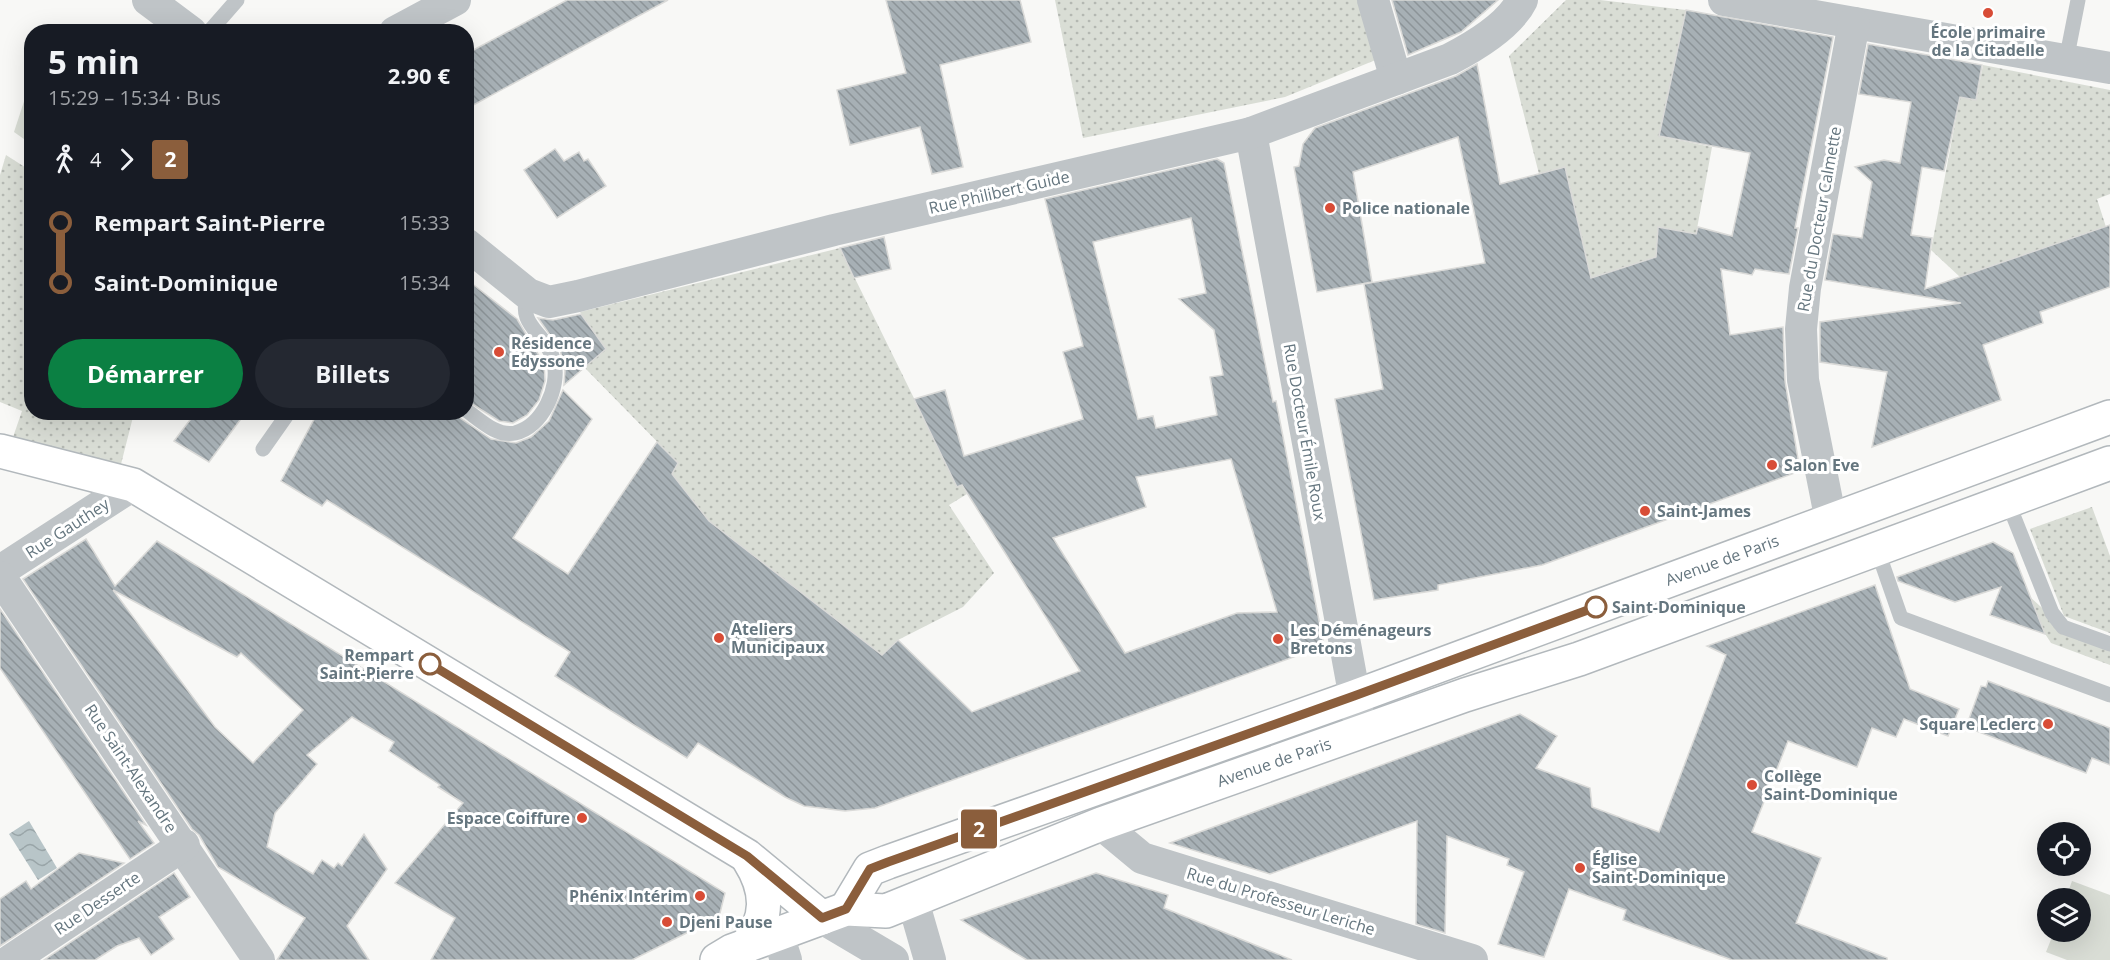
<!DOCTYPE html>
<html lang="fr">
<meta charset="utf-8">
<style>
body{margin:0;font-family:"Open Sans",sans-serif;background:#242831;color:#f1f3f6;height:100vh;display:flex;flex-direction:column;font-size:22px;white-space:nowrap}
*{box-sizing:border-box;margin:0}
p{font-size:20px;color:#9ea1a6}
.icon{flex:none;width:33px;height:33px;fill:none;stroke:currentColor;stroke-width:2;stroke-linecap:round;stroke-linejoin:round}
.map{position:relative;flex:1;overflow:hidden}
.drawer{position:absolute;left:24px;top:24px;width:450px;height:396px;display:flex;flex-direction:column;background:#171b24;border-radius:24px;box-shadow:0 6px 24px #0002}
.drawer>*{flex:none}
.badge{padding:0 12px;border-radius:4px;font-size:21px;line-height:39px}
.buttons{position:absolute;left:2037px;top:822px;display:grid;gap:12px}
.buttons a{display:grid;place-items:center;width:54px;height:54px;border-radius:50%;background:#171b24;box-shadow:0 6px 24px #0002;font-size:30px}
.map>.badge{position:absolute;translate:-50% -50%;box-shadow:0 0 0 3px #fff}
.legs{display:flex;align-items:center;gap:9px;height:66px;padding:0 24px;font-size:20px}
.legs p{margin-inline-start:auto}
.head{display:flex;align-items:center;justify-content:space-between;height:102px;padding:0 24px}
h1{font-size:33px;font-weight:700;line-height:45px}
.action{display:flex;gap:12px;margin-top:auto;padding:12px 24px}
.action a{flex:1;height:69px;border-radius:36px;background:#0b8043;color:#fff;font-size:24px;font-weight:700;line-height:69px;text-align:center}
.action a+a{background:#242831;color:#f1f3f6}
ul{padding:0 24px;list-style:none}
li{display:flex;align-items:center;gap:21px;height:60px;font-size:22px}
li i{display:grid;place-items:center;width:9px;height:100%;margin:0 8px;background:currentColor}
li i::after{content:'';width:15px;height:15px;margin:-8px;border:4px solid;border-radius:50%;background:#171b24}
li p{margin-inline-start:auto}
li:first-child i{background:linear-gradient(#0000 50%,currentColor 0)}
li:last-child i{background:linear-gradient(currentColor 50%,#0000 0)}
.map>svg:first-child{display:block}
.grass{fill:#d9ddd5}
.park{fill:url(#park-dots)}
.water{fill:url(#water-waves)}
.building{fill:url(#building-back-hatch);stroke:#dadad8;stroke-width:1.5;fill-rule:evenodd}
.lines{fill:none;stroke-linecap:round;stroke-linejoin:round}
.secondary-casing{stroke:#b2b8bc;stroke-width:36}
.lane{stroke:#bfc4c7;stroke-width:15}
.street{stroke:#bfc4c7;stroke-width:32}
.secondary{stroke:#fff;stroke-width:33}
.line-1-casing{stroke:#fff;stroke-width:14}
.line-1{stroke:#8b5e3c;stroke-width:9}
.poi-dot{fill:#d84c36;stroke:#fff;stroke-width:2}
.stop-1-dot{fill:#fff;stroke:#8b5e3c;stroke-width:3}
.labels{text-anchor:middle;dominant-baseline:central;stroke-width:6;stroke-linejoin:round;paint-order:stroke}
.poi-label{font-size:16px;font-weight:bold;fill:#65767f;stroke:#fff;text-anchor:start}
.street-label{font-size:16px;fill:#65767f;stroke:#fff}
.stop-label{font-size:16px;font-weight:bold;fill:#65767f;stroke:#fff;text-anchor:start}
</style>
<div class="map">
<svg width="2110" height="960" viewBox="0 0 2110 960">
<defs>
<pattern id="park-dots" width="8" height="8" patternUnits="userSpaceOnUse" patternTransform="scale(1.5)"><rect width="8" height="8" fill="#d9ddd5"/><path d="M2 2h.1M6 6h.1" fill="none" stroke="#b4b8b2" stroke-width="1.8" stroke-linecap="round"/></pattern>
<pattern id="water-waves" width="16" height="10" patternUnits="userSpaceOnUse" patternTransform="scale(1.5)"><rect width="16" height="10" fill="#b8c5c8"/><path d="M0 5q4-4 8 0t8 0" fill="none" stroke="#99a5a8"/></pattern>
<pattern id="building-back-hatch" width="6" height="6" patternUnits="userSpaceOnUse" patternTransform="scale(1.5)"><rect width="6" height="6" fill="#a7b0b5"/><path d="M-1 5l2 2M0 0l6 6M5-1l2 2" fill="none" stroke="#8c9498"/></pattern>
</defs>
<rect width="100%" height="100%" fill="#f8f8f6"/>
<g class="grass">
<path d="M 28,89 L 31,89 L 31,144 L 14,132 Z"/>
<path d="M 2072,881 L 2110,895 L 2110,960 L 2067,960 L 2046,952 L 2054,932 L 2080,932 L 2080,898 L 2066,898 Z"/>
</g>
<g class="park">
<path d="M 1055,0 L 1365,0 L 1378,59 L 1285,97 L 1083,138 Z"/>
<path d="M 1566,0 L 1600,0 L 1686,10 L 1659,136 L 1712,147 L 1696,234 L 1658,228 L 1655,270 L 1593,285 L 1565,168 L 1539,174 L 1509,56 Z"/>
<path d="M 1983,65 L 2110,90 L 2110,194 L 2097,199 L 2106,227 L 2020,256 L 1998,280 L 1992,266 L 1960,277 L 1931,250 L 1960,97 L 1976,100 Z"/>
<path d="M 6,155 L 31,171 L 32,412 L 134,413 L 119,472 L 12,440 L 22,411 L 0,402 L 0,175 Z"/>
<path d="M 840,248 L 938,447 L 967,494 L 949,505 L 994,573 L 963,607 L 898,640 L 882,655 L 709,521 L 672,474 L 678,463 L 584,367 L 606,349 L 580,312 Z"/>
<path d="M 2092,507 L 2110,556 L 2110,633 L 2064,616 L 2030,529 Z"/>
<path d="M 2029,596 L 2063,627 L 2110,644 L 2110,665 L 2051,643 L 2042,629 Z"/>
</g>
<path class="water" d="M 29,821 L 57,868 L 38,880 L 9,834 Z"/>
<g class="building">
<path d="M 567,0 L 668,0 L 466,109 L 466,54 Z"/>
<path d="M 886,0 L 1020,0 L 1031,42 L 940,65 L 963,167 L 932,174 L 920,127 L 850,145 L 837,90 L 906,73 Z"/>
<path d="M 1392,0 L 1498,0 L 1461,32 L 1408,55 Z"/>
<path d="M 1686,10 L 1833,37 L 1795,228 L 1798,228 L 1789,274 L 1755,269 L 1752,275 L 1721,269 L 1730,335 L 1783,327 L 1785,381 L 1800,471 L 1542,565 L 1438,585 L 1438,590 L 1374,600 L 1335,399 L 1383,389 L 1364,284 L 1485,263 L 1458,137 L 1353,172 L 1372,282 L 1317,292 L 1294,167 L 1299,166 L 1303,144 L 1315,128 L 1456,76 L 1477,64 L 1500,184 L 1565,167 L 1591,278 L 1656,257 L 1658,227 L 1696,234 L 1698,227 L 1732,236 L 1750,153 L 1659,136 Z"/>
<path d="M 1868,44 L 1982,65 L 1976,100 L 1960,97 L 1944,171 L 1922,167 L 1911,235 L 1932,238 L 1925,289 L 2110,225 L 2110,287 L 2040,312 L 2043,323 L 1983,345 L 2001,400 L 1872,447 L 1887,372 L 1820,362 L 1820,322 L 1961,303 L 1825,280 L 1833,234 L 1862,238 L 1872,182 L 1855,167 L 1884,160 L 1900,163 L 1911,102 L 1859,94 Z"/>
<path d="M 555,149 L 564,161 L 579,152 L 584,161 L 588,159 L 606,186 L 557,218 L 524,170 Z"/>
<path d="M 1217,159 L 1224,163 L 1273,402 L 1276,401 L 1324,646 L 875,808 L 845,811 L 804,806 L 785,797 L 698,743 L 687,758 L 555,676 L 570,652 L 327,500 L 322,506 L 281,481 L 318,412 L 457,412 L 460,418 L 491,439 L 516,443 L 531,437 L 549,421 L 563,390 L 592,419 L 513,538 L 568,574 L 657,442 L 678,463 L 672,474 L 709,521 L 882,655 L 898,640 L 972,712 L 1080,671 L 962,485 L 957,487 L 914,399 L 945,390 L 964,456 L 1083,419 L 1063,352 L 1083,346 L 1045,199 ZM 1191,218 L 1206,293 L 1179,299 L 1214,330 L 1223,375 L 1210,377 L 1217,415 L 1156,428 L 1153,416 L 1138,419 L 1093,242 ZM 1231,459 L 1277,612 L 1237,613 L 1125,653 L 1053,538 L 1146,507 L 1136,477 Z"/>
<path d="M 884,237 L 891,269 L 854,278 L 840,248 Z"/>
<path d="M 466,279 L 517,319 L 544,364 L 545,381 L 539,400 L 527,415 L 513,423 L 499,421 L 466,400 Z"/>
<path d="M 581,314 L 606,349 L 564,385 L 565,371 L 560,349 L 538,318 L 553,320 Z"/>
<path d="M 196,412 L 246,412 L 209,462 L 174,441 Z"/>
<path d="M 86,539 L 115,586 L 157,541 L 725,893 L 719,917 L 632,960 L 431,960 L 455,918 L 395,883 L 463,803 L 438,787 L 440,785 L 389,751 L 394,742 L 352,717 L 307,755 L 317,764 L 275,813 L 267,847 L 313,874 L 322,860 L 334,868 L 338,863 L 342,866 L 364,834 L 387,869 L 347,926 L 369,960 L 277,960 L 305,918 L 218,867 L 199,835 L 192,829 L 23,579 ZM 113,590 L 237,657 L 241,653 L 303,710 L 253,763 L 215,727 Z"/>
<path d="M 1993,542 L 2013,553 L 2045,634 L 1990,615 L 2001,587 L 1955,602 L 1898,581 L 1897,577 Z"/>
<path d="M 1875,585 L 1910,689 L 1959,709 L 1948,736 L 1904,719 L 1896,737 L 1872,728 L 1857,767 L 1788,741 L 1752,832 L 1821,858 L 1796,923 L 1887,958 L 1887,960 L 1732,960 L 1623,920 L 1626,910 L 1569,889 L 1544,957 L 1498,944 L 1524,872 L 1507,865 L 1509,859 L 1447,836 L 1445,933 L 1416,924 L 1417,821 L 1270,874 L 1170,843 L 1520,714 L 1557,736 L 1536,768 L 1590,788 L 1592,807 L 1659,832 L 1726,655 L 1707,646 Z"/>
<path d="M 0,609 L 146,825 L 138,821 L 154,843 L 130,859 L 0,668 Z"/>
<path d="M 1988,681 L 2110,728 L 2110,765 L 2092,758 L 2086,773 L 1966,727 L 1981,686 L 1986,687 Z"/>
<path d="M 79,853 L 124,863 L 0,946 L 0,899 L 26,881 L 31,889 Z"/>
<path d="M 174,873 L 190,897 L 159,917 L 174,939 L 151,955 L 139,938 L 117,946 L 95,960 L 44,960 Z"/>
<path d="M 1096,873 L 1168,895 L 1164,908 L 1292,960 L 1027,960 L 961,920 Z"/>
</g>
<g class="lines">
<g class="secondary-casing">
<g id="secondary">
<path d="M 0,451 L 133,485 L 747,856 L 822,918"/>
<path d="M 846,909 L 870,869 L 888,862 L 1354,697 L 2110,417"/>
<path d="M 745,947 C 770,920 768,890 749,860"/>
<path d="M 717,960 L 732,951 L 846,909 L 886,911 L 1101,824 L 1465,695 L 1579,659 L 2110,463"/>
</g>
</g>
<g class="lane">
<path d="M 209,32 L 237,0"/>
<path d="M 2066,61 L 2078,0"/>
<path d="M 466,410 C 480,420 497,437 515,433 C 543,426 560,387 554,362 C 547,332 516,327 528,294"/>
<path d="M 263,449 L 289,412"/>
<path d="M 2007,500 L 2052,613 L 2063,627 L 2110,644"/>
<path d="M 1877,549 L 1901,618 L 2110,695"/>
</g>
<g class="street">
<path d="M 148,0 L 191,32"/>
<path d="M 1373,0 L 1396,79"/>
<path d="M 1724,0 L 2110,68"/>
<path d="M 395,32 L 455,0"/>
<path d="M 1251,133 L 1361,731"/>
<path d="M 466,244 L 528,294 L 549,302 L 578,296 L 834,230 L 1251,133 L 1450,59 C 1475,46 1510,25 1522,0"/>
<path d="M 1831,521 L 1803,380 L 1801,329 L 1805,288 L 1854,23"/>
<path d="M 0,571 L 133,485"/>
<path d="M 0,577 L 259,960"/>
<path d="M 1101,824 L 1142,858 L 1472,960"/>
<path d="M 913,901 L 930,960"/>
<path d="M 822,918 L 893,960"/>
<path d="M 778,935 L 786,960"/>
<path d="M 11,960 L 184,845"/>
</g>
<use href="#secondary" class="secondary"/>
</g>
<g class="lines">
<g class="line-1-casing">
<path id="line-1" d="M 430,664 L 747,856 L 822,918 L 846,909 L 870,869 L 888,862 L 1354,696 L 1596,607"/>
</g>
<use href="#line-1" class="line-1"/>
</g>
<g class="poi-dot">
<circle cx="1988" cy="13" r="6"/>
<circle cx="1330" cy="208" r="6"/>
<circle cx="499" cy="352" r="6"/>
<circle cx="1772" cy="465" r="6"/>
<circle cx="1645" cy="511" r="6"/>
<circle cx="719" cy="638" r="6"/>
<circle cx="1278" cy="639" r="6"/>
<circle cx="2048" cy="724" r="6"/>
<circle cx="1752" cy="785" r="6"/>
<circle cx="582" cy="818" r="6"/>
<circle cx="1580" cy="868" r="6"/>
<circle cx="700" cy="896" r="6"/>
<circle cx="667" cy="922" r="6"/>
</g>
<g class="stop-1-dot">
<circle cx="1596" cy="607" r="10"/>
<circle cx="430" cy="664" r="10"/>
</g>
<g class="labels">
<g class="poi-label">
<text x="1988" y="32" text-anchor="middle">École primaire<tspan x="1988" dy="18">de la Citadelle</tspan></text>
<text x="1342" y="208">Police nationale</text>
<text x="511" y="343">Résidence<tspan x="511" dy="18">Edyssone</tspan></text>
<text x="1784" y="465">Salon Eve</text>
<text x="1657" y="511">Saint-James</text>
<text x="731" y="629">Ateliers<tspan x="731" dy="18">Municipaux</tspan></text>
<text x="1290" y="630">Les Déménageurs<tspan x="1290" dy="18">Bretons</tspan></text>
<text x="2036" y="724" text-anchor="end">Square Leclerc</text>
<text x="1764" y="776">Collège<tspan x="1764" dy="18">Saint-Dominique</tspan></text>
<text x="570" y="818" text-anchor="end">Espace Coiffure</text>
<text x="1592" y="859">Église<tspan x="1592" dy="18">Saint-Dominique</tspan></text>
<text x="688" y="896" text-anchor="end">Phénix Intérim</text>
<text x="679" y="922">Djeni Pause</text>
</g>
<g class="street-label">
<text transform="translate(999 192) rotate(-13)">Rue Philibert Guide</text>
<text transform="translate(1819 219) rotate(-80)">Rue du Docteur Calmette</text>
<text transform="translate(1305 432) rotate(80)">Rue Docteur Émile Roux</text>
<text transform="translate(67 528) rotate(-33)">Rue Gauthey</text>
<text transform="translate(1722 560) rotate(-20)">Avenue de Paris</text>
<text transform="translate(1274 762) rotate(-19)">Avenue de Paris</text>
<text transform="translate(131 768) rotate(56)">Rue Saint-Alexandre</text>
<text transform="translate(1281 901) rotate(17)">Rue du Professeur Leriche</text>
<text transform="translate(97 903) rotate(-34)">Rue Desserte</text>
</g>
<g class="stop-label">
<text x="1612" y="607">Saint-Dominique</text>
<text x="414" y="655" text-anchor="end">Rempart<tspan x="414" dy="18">Saint-Pierre</tspan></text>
</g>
</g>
</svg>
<div class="buttons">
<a><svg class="icon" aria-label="locate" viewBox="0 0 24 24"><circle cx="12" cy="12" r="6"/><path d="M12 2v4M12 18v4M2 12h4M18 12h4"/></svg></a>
<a><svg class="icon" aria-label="layers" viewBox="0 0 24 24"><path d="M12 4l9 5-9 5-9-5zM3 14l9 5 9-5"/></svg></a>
</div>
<b class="badge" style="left:979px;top:829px;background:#8b5e3c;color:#fff">2</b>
<section class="drawer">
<div class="head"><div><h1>5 min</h1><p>15:29 – 15:34 · Bus</p></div><b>2.90 €</b></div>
<div class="legs"><svg class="icon" aria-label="walk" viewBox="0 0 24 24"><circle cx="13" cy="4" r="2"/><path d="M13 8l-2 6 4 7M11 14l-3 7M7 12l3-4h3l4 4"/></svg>4<svg class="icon" aria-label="forward" viewBox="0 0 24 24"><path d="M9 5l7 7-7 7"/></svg><b class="badge" style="background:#8b5e3c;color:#fff">2</b></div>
<ul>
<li><i style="color:#8b5e3c"></i><b>Rempart Saint-Pierre</b><p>15:33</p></li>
<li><i style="color:#8b5e3c"></i><b>Saint-Dominique</b><p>15:34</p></li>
</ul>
<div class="action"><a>Démarrer</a><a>Billets</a></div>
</section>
</div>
